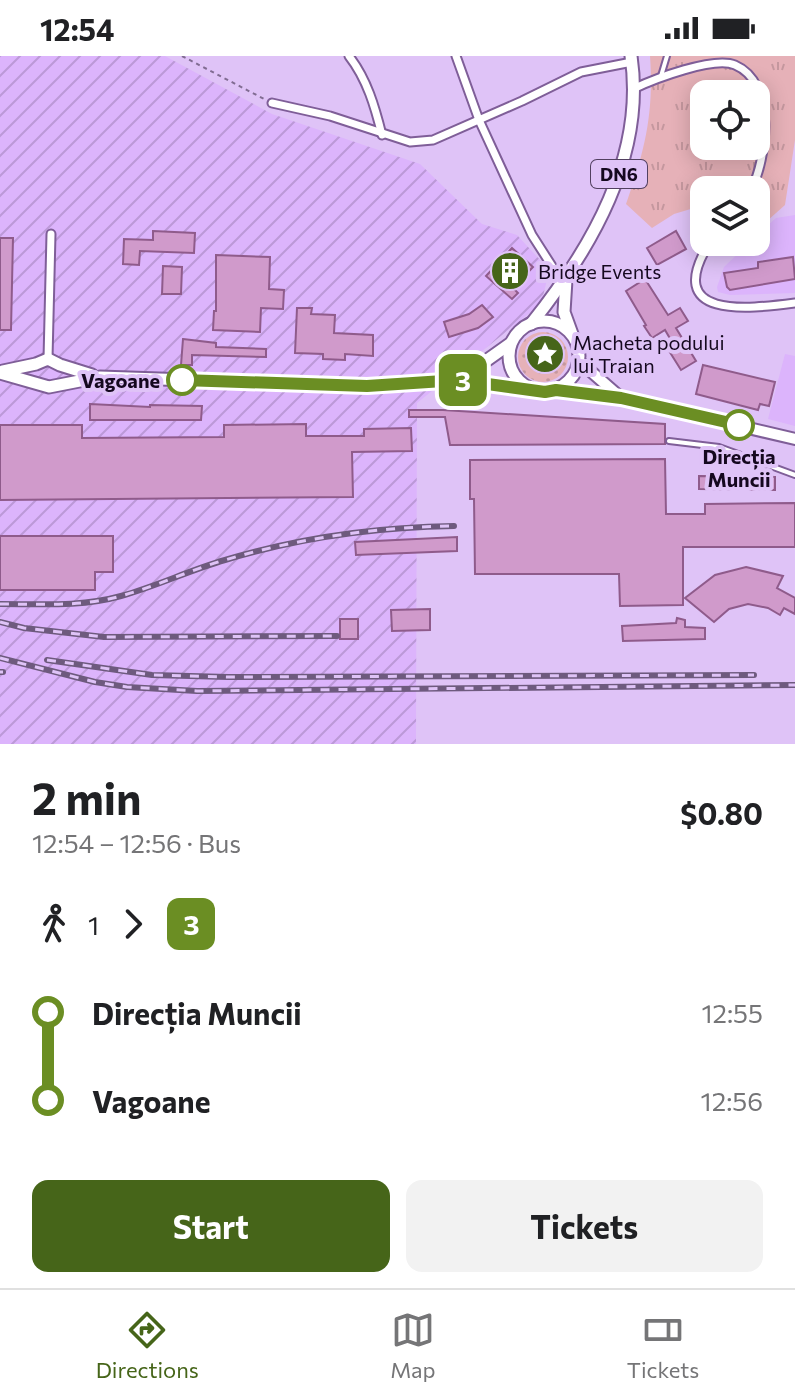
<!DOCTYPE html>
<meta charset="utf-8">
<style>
body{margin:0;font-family:Commissioner,sans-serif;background:#f2f2f2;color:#202124;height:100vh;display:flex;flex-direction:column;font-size:30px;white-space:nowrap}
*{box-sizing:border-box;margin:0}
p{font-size:26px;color:#757577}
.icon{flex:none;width:44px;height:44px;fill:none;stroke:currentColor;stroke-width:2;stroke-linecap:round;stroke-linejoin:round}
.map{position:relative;height:688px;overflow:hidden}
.side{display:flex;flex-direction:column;background:#fff;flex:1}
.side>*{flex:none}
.badge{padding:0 16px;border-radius:12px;font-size:28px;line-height:52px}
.tools{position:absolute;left:690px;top:24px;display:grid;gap:16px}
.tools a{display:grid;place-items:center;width:80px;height:80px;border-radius:16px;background:#fff;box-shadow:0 4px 20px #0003;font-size:40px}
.map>.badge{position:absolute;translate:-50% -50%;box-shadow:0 0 0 4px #fff}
.legs{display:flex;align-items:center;gap:12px;height:88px;padding:0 32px;font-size:26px}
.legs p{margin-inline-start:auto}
.summary{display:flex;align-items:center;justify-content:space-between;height:136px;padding:0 32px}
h1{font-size:44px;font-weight:700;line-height:60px}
.action{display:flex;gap:16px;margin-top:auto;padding:16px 32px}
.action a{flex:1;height:92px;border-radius:16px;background:#466519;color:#fff;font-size:32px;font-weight:700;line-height:92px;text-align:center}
.action a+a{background:#f2f2f2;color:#202124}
ul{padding:0 32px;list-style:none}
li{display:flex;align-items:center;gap:28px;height:88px;font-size:30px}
li i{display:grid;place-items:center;width:12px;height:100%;margin:0 10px;background:currentColor}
li i::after{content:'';width:20px;height:20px;margin:-10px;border:6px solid;border-radius:50%;background:#fff}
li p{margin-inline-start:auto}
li:first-child i{background:linear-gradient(#0000 50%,currentColor 0)}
li:last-child i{background:linear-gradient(currentColor 50%,#0000 0)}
.status{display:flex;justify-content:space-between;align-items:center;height:56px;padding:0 40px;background:#fff;direction:ltr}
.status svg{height:22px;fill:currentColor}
.menu{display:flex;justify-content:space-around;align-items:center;height:112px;border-top:2px solid #e0e0e0;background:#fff;font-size:22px;color:#757577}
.menu a{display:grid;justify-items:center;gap:4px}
.menu .on{color:#466519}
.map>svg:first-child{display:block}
.built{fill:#dcb4fc}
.industrial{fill:url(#industrial-furrows)}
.grass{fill:url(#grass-dots)}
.park{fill:url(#park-tufts);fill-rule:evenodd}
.building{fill:#d09acb;stroke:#8f5b8b;stroke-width:2}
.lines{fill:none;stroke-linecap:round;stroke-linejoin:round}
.lane-casing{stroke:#7f5e98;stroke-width:8}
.street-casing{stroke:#7f5e98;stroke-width:11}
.secondary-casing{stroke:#7f5e98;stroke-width:14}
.primary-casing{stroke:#7f5e98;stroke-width:15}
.path{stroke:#816c92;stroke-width:2;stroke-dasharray:4 4;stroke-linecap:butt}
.lane{stroke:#fff;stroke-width:4}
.street{stroke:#fff;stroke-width:7}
.secondary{stroke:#fff;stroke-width:10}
.primary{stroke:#fff;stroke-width:11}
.rail-casing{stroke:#6e5a7e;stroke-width:6}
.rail{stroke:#dfc3f7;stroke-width:3;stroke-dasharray:9;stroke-linecap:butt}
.line-1-casing{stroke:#fff;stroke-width:18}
.line-1{stroke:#6b8e23;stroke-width:12}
.stop-1-dot{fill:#fff;stroke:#6b8e23;stroke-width:4}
.labels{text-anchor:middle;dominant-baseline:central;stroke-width:8;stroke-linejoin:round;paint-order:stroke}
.shield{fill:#dfc3f7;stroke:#524060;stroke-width:2}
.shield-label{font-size:18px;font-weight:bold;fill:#15081f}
.poi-label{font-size:20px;fill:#15081f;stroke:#dfc3f7;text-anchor:start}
.stop-label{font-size:20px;font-weight:bold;fill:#15081f;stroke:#dfc3f7;text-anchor:end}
</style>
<div class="status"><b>12:54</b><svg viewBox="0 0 49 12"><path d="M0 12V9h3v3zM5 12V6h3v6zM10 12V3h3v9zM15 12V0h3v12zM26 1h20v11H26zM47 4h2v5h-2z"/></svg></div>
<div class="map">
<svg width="795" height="688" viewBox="0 0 795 688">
<defs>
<pattern id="industrial-furrows" width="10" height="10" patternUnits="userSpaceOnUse" patternTransform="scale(2)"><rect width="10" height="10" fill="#dcb4fc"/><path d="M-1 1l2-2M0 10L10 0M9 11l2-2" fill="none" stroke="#bc99d8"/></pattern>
<pattern id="grass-dots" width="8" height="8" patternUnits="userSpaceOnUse" patternTransform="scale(2)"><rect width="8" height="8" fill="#e6b1b8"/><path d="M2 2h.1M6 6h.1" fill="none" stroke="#c4979e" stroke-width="1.8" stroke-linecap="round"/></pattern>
<pattern id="park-tufts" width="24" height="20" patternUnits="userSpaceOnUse" patternTransform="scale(2)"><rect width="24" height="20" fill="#e6b1b8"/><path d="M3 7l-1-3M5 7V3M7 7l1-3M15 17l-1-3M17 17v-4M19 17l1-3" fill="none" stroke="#c4979e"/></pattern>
</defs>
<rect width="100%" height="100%" fill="#dfc3f7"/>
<g class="built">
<path d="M 795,159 L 795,237 L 730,239 L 718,236 L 717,231 L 724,211 L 750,186 L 756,186 L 756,180 L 776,162 Z"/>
<path d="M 785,298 L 795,300 L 795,370 L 768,363 Z"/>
</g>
<path class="industrial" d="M 0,0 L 165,0 L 272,58 L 420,108 L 482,168 L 517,179 L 541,205 L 547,224 L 541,248 L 417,347 L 416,688 L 0,688 Z"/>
<circle class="grass" cx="543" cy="301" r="25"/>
<path class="park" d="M 650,0 L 795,0 L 795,84 L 785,149 L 756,175 L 756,134 L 704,134 L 704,149 L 674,158 L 652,172 L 626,148 C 645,94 654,57 650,0 ZM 704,38 L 756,38 L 756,90 L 704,90 Z"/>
<g class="building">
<path d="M 153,175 L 195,177 L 194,197 L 140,195 L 139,209 L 123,208 L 124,183 L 153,184 Z"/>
<path d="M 676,175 L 686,193 L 657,209 L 647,192 Z"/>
<path d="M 0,182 L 13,182 L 11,274 L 0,274 Z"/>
<path d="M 512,192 L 533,211 L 513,232 L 518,237 L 512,243 L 486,220 Z"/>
<path d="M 216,199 L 270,201 L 269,233 L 284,234 L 283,253 L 261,252 L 260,276 L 213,274 L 214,255 L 216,255 Z"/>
<path d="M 793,201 L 795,223 L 730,234 L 727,231 L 724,217 L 758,212 L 758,206 Z"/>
<path d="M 163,210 L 182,211 L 181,238 L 162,238 Z"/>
<path d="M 645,223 L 668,259 L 680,252 L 688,265 L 676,272 L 696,305 L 681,314 L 666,290 L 672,286 L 665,274 L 652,282 L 644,270 L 646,269 L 626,235 Z"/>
<path d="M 482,249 L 493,261 L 478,272 L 449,281 L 444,266 L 469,258 Z"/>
<path d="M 297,252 L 312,252 L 311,258 L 335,259 L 334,277 L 373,279 L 373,300 L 345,298 L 345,304 L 323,303 L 323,298 L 295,297 Z"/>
<path d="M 183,283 L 216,287 L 216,291 L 266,293 L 266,301 L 192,299 L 192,309 L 181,309 Z"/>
<path d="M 703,309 L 775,326 L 769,350 L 760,348 L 758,354 L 696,338 Z"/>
<path d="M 90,348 L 150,351 L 150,349 L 202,350 L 201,364 L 90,364 Z"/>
<path d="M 409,354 L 443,354 L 665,368 L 665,388 L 450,389 L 445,361 L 409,361 Z"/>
<path d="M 306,368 L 306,380 L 364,380 L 364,373 L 411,372 L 412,395 L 352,396 L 353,441 L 0,444 L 0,369 L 82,369 L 82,382 L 224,381 L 224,369 Z"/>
<path d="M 665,403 L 666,458 L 705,458 L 705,448 L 795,447 L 795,491 L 683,491 L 683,549 L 620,550 L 619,518 L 475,518 L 474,443 L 470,443 L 470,404 Z"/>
<path d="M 699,420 L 775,421 L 775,434 L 699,433 Z"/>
<path d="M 0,480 L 113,480 L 113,516 L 95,516 L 95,534 L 0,534 Z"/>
<path d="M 457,481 L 457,495 L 356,499 L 355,486 Z"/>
<path d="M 746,511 L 783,520 L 777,532 L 795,542 L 795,558 L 784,552 L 780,559 L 768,552 L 748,548 L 729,553 L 714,566 L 685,542 L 715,519 Z"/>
<path d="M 430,553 L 430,574 L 392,575 L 391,554 Z"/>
<path d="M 677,562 L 685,564 L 685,571 L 705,572 L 705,583 L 623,585 L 622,570 L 676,567 Z"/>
<rect x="340" y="563" width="18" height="20"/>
</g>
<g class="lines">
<g class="lane-casing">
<g id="lane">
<path d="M 661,20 L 667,0"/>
<path d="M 669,385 L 719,391 L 795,419"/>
</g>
</g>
<g class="street-casing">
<g id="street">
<path d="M 349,0 C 367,23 375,51 382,79"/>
<path d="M 456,0 L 479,64 L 532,179 L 557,218 L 568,221"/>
<path d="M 633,33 C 654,23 714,0 735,9 C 777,27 767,103 751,134"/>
<path d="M 272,47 L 330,60 L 410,86 L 433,84 L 522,45 L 581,16 L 632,6"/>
<path d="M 710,186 C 661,264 748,253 795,247"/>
<path d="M 48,303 L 51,178"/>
</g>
</g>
<g class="secondary-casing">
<g id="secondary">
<path d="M 579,305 L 619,340"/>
<path d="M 556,334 L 621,342 L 795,383"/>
</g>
</g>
<g class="primary-casing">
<g id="primary">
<path d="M 566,224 L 564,256 L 572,278"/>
<circle cx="544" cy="300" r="35"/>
<path d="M 531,268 C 591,193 646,100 631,0"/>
<path d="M 3,315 L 36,308 L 48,303 L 60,309 L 92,319"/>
<path d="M 0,317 L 49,331 L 100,321 L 367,330 L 459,324 L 534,334"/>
<path d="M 459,324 L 511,287"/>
</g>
</g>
<g class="path">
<path d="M 182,0 L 266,44"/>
<path d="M 512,278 L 522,270"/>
</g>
<use href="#lane" class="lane"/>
<use href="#street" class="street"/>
<use href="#secondary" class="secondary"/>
<use href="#primary" class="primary"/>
<g class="rail-casing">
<g id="rail">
<path d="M 0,548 C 40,548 82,551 121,540 C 157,530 190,514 225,504 C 298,482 378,471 454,470"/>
<path d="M 0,566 L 24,572 L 104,581 L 337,580"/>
<path d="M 0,602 L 95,626 L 127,631 L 197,635 L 795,629"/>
<path d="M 47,604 L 152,619 L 228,621 L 754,619"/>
<path d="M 0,616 L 3,616"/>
</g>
</g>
<use href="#rail" class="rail"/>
</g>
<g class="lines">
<g class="line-1-casing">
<path id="line-1" d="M 182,324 L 367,330 L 459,324 L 545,336 L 556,334 L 621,342 L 739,369"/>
</g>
<use href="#line-1" class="line-1"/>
</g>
<defs>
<g id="building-disc" transform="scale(2)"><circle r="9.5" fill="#466519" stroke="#dfc3f7"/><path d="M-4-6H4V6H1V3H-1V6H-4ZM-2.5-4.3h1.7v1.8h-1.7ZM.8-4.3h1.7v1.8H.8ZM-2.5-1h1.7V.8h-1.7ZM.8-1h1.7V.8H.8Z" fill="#fff"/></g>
<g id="sight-disc" transform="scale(2)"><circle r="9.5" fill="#466519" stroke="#dfc3f7"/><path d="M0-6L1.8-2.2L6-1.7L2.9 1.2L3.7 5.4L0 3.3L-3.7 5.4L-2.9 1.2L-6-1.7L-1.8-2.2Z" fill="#fff"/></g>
</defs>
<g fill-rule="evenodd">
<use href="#building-disc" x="510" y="215"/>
<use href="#sight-disc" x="545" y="298"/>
</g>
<g class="stop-1-dot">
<circle cx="182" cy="324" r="14"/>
<circle cx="739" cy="369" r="14"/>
</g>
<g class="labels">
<rect class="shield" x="591" y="104" width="56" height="28" rx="6"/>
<g class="shield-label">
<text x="619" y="118">DN6</text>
</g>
<g class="poi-label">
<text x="538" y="215">Bridge Events</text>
<text x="573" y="286">Macheta podului<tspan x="573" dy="23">lui Traian</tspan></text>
</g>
<g class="stop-label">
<text x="160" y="324">Vagoane</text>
<text x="739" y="400" text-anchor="middle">Direcția<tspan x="739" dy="23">Muncii</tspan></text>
</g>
</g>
</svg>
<div class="tools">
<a><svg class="icon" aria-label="locate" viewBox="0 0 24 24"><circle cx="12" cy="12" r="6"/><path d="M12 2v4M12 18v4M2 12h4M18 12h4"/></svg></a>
<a><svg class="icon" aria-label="layers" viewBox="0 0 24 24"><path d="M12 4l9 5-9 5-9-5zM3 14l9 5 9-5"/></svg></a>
</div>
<b class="badge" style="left:463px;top:324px;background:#6b8e23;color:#fff">3</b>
</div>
<section class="side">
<div class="summary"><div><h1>2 min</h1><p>12:54 – 12:56 · Bus</p></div><b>$0.80</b></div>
<div class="legs"><svg class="icon" aria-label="walk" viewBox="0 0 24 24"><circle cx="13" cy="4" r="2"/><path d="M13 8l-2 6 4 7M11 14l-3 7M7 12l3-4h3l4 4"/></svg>1<svg class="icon" aria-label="forward" viewBox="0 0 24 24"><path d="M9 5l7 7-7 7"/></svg><b class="badge" style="background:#6b8e23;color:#fff">3</b></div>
<ul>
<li><i style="color:#6b8e23"></i><b>Direcția Muncii</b><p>12:55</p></li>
<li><i style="color:#6b8e23"></i><b>Vagoane</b><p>12:56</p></li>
</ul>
<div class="action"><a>Start</a><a>Tickets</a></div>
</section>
<nav class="menu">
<a class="on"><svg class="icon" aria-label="directions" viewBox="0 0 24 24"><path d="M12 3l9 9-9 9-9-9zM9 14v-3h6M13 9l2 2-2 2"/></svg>Directions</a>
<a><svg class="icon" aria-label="map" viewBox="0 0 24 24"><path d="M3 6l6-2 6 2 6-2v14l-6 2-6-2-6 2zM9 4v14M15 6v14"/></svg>Map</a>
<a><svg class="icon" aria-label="tickets" viewBox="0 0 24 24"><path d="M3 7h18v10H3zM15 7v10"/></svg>Tickets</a>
</nav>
